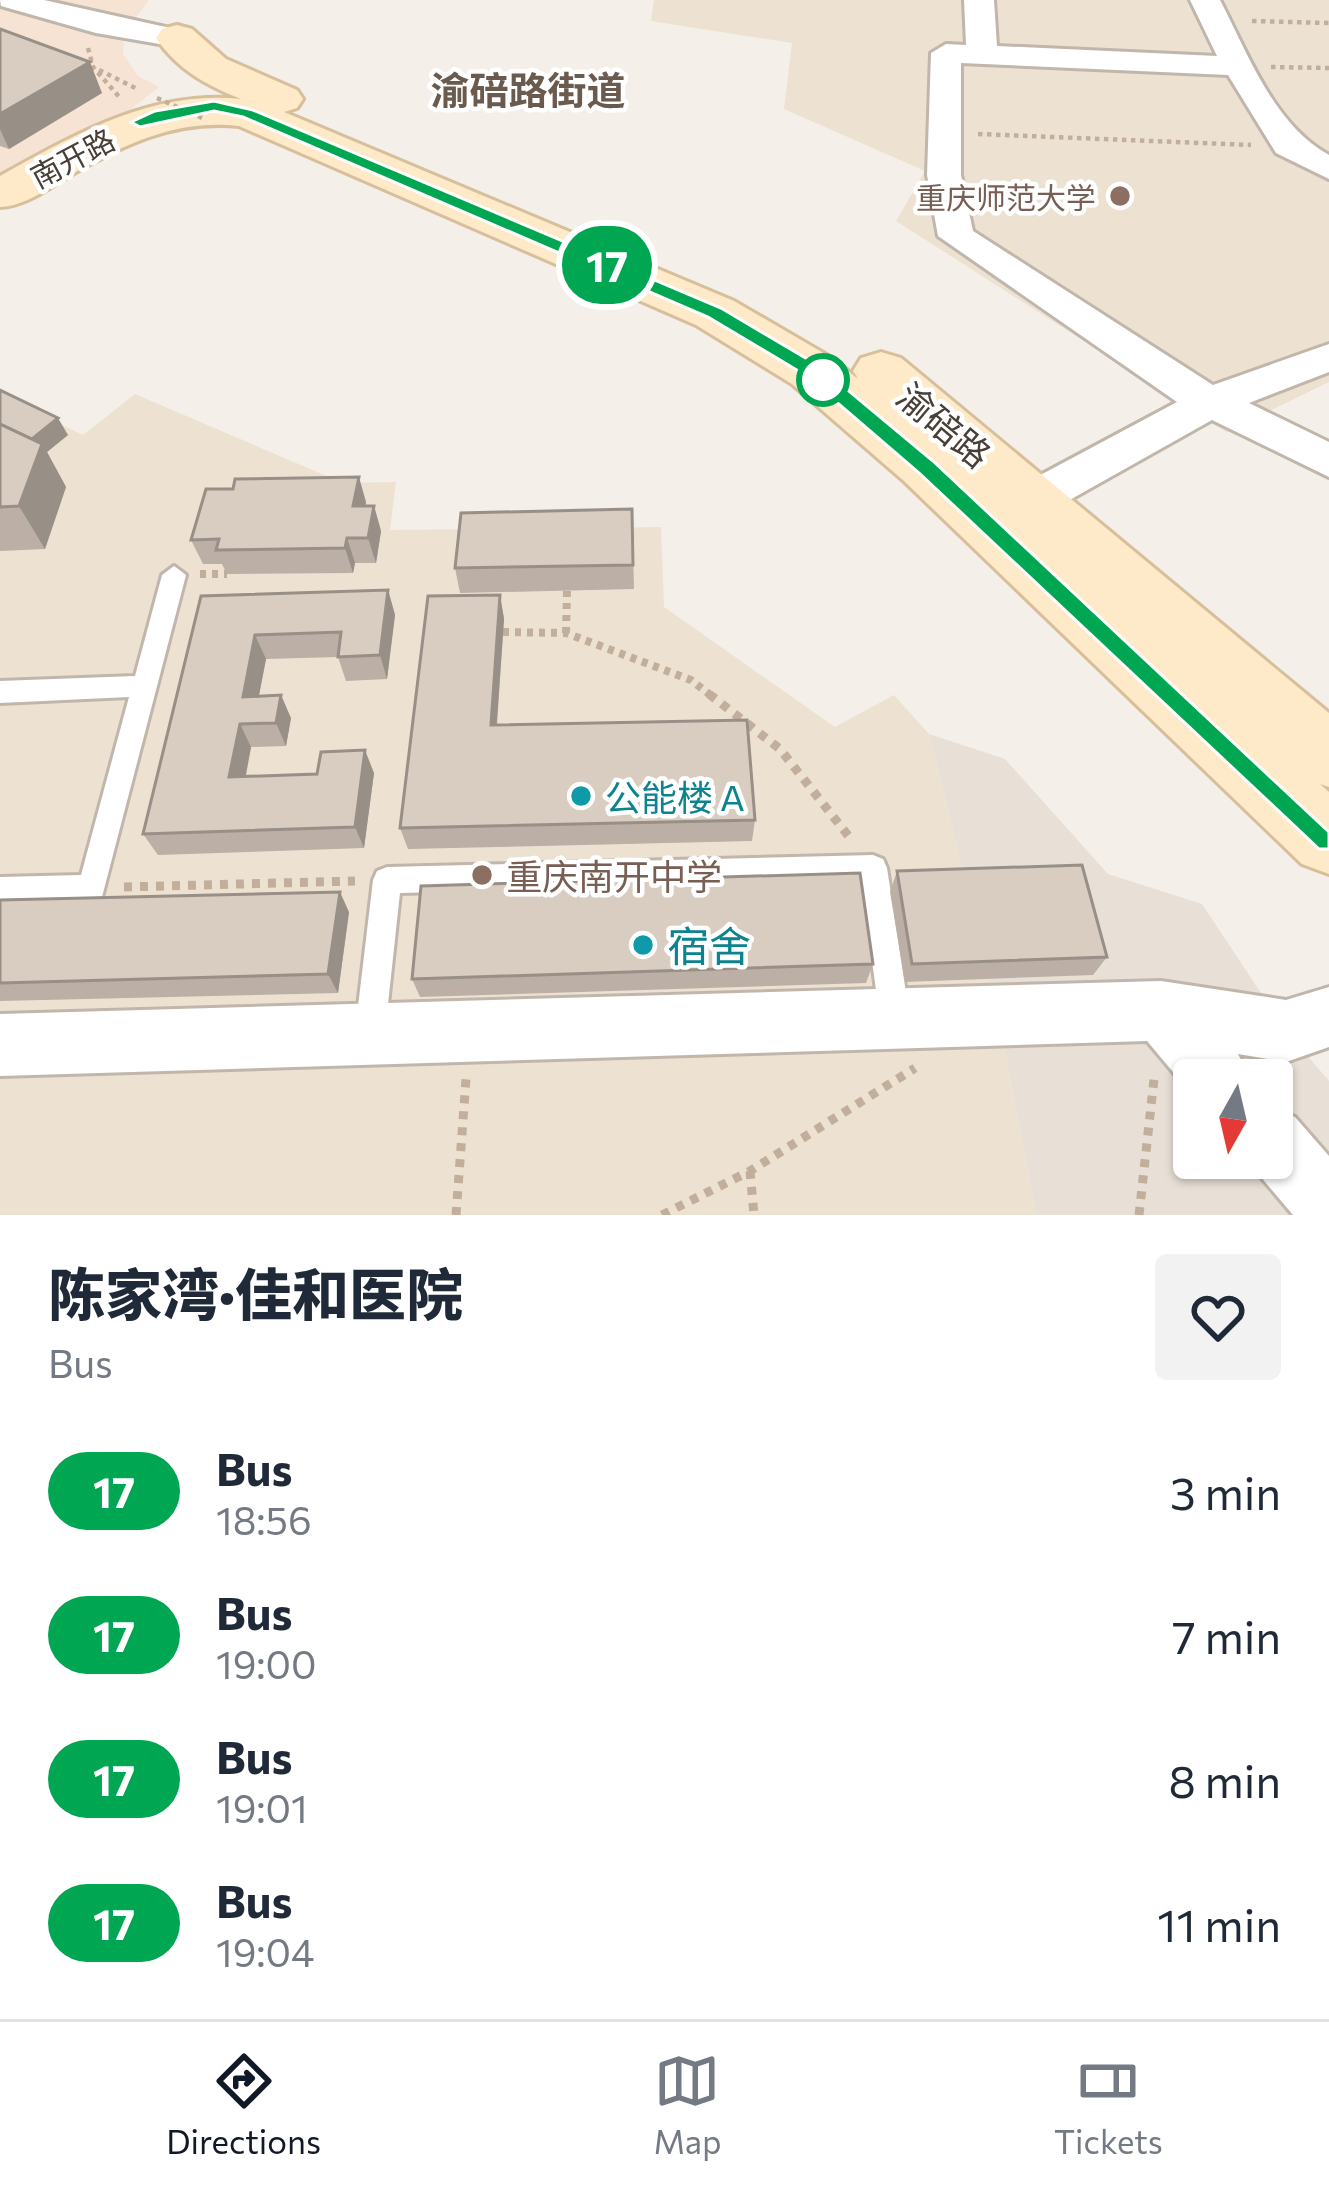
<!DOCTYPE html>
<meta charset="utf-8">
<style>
body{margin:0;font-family:Commissioner,"Noto Sans SC",sans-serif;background:#f2f2f3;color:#1f2937;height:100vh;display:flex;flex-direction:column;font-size:45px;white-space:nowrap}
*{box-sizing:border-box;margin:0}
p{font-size:39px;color:#747a83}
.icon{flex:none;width:66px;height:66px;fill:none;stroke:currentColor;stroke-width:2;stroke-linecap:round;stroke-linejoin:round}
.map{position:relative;height:1215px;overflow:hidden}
.drawer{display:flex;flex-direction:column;background:#fff;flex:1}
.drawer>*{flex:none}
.badge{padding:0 24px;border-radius:39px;font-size:42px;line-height:78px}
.needle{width:78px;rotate:188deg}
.tools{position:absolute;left:1173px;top:1059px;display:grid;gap:24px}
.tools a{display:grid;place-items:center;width:120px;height:120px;border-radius:12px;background:#fff;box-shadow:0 3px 9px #0004;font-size:60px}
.map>.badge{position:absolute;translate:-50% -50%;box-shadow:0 0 0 6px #fff}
.round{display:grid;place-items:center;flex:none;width:126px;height:126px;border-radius:12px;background:#f2f2f3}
.summary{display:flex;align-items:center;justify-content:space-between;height:204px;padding:0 48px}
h1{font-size:57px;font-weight:800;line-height:90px}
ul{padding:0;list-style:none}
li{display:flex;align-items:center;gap:36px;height:144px;padding:0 48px}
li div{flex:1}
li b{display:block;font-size:45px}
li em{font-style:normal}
li .badge{min-width:132px;font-weight:700;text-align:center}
.tab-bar{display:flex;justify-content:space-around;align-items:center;height:168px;border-top:3px solid #e0e1e3;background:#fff;font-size:33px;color:#747a83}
.tab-bar a{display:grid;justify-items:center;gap:6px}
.tab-bar .on{color:#111827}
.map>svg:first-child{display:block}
.residential{fill:#e8e0d6;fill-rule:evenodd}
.commercial{fill:#f6e3d4}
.education{fill:#ede2d2}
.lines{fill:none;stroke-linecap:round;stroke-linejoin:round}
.lane-casing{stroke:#c0b6ab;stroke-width:6}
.street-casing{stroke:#c0b6ab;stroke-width:6}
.secondary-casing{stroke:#d7bf9b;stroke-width:6}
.path-far2{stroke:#c1af9c;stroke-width:4.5;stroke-dasharray:4.5 4.5;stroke-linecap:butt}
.path-far1{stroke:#c1af9c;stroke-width:8;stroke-dasharray:6 6;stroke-linecap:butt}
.path{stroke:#c1af9c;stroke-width:9;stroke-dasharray:8 8;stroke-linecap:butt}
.lane{fill:#fff;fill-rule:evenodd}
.street{fill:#fff;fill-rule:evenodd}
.secondary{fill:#feeac8;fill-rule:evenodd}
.path-bridge{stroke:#c1af9c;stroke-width:4.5;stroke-dasharray:4.5 4.5;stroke-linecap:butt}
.wall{fill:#bbafa6}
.shaded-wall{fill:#988f87}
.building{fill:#d9ccc1;stroke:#988f87;stroke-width:3}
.line{fill:#00a651;stroke:#fff;stroke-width:3}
.education-dot{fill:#8d6e63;stroke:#fff;stroke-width:4.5}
.stop-dot{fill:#fff;stroke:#00a651;stroke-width:6}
.culture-dot{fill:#0f9aa8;stroke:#fff;stroke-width:4.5}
.labels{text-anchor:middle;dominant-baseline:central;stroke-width:9;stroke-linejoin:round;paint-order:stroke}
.far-street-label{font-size:30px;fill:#483f37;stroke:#fff}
.far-education-label{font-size:30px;fill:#785e54;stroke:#fff;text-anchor:end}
.street-label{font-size:36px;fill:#483f37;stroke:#fff}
.culture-label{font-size:36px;fill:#0d838f;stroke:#fff;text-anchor:start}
.education-label{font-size:36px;fill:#785e54;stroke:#fff;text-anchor:start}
.far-district-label{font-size:39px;font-weight:bold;fill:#6a5b4e;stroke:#fff}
.near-culture-label{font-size:42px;fill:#0d838f;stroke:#fff;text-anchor:start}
</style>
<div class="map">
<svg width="1329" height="1215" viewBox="0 0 1329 1215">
<rect width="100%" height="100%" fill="#f4efe8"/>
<path class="residential" d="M 929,734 L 1005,759 L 1108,874 L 1202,904 L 1286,1031 L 1329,1081 L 1329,1215 L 1036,1215 L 998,1016 ZM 1194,1080 L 1272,1080 L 1272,1158 L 1194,1158 Z"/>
<path class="commercial" d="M 0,0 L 149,0 L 124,33 L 123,54 L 138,76 L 159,87 L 126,113 L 0,185 Z"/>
<g class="education">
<path d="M 654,0 L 1329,0 L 1329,382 L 1226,432 L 896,221 L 925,171 L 784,109 L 792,43 L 651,21 Z"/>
<path d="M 135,394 L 343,483 L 396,482 L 390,530 L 661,527 L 664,607 L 835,727 L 894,695 L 929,734 L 998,1016 L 1036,1215 L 0,1215 L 0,395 L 83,435 Z"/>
</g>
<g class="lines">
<g class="lane-casing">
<g id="lane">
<path d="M 174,566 L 186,575 L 102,897 L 92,901 L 0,903 L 0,877 L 81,875 L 129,697 L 0,703 L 0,681 L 135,676 L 162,575 Z"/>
<path d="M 873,855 L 883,859 L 887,868 L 910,1019 L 906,1030 L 895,1034 L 884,1030 L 880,1019 L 861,881 L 400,893 L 385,1032 L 381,1043 L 370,1047 L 359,1043 L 355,1032 L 373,880 L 377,871 L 387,867 Z"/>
</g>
</g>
<g class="street-casing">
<g id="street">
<path d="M 0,0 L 44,0 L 188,32 L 192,38 L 177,47 L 96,33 L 1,6 Z"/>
<path d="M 964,0 L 994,0 L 997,46 L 1217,56 L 1190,0 L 1220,0 C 1248,54 1274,125 1329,155 L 1329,179 L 1276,153 L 1228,75 L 961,63 L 961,175 L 973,231 L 1213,385 L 1329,344 L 1329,372 L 1249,403 L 1329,442 L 1329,477 L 1212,420 L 1050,511 L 1034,515 L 1018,511 L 1012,499 L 1018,487 L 1177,402 L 938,236 L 927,175 L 931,53 L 946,44 L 966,45 Z"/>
<path d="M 1161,981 L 1286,1000 L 1329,987 L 1329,1047 L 1286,1062 L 1238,1054 L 1251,1080 L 1194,1080 L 1194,1097 L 1147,1041 L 0,1076 L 0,1014 Z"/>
<path d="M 1272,1108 L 1295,1117 L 1329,1156 L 1329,1215 L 1293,1215 L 1249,1163 L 1247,1158 L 1272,1158 Z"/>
</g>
</g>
<g class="secondary-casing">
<path id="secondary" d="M 177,25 L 192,29 L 226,59 L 297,90 L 303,99 L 297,108 L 284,112 L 734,301 L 832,358 L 858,379 L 853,371 L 861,358 L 881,352 L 901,358 L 1329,713 L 1329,787 L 1320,784 L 1329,792 L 1329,874 L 1302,864 L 904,481 L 792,384 L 696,325 L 239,126 C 175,119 123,145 69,176 C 47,189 25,206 0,207 L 0,176 C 76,134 151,90 241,99 C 206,85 178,70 156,38 L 162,29 Z"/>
</g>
<g class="path-far2">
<path d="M 1252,21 L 1329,23"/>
<path d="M 88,48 L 93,67 L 121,99"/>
<path d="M 1271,67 L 1329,68"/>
<path d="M 99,70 L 139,90"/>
<path d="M 978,134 L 1251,145"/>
</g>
<g class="path-far1">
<path d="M 200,574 L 227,574"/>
<path d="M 503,632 L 566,633 L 691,680 L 713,697"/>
<path d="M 566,633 L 567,591"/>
</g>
<g class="path">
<path d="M 709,694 L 780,749 L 850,838"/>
<path d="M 124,887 L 355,881"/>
<path d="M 750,1171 L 754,1215"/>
<path d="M 456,1215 L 466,1079"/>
<path d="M 662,1215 L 750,1171 L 915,1068"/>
<path d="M 1139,1215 L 1154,1079"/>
</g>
<use href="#lane" class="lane"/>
<use href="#street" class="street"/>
<use href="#secondary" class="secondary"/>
<path class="path-bridge" d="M 157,98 L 202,118"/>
</g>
<g class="wall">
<path d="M 0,29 L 102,93 L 9,149 L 0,146 Z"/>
<path d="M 0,390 L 68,435 L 47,452 L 66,487 L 45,549 L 0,551 Z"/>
<path d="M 366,502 L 365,506 L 374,506 L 381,531 L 376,563 L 355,563 L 353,573 L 227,574 L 222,564 L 203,564 L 191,540 Z"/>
<path d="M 632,509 L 634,589 L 460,593 L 455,568 Z"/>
<path d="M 388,590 L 395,615 L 387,679 L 346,681 L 338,657 L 266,659 L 259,696 L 291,718 L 286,746 L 251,747 L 246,776 L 374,773 L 364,848 L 158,855 L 143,834 L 201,596 Z"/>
<path d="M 500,595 L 504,619 L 497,725 L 755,820 L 752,841 L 408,849 L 400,828 Z"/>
<path d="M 897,871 L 1107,957 L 1093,975 L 905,982 L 890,892 Z"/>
<path d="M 0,900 L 349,912 L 338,993 L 0,1001 Z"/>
<path d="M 873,964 L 866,983 L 420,997 L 412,979 Z"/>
</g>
<g class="shaded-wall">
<path d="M 90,62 L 102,93 L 9,149 L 0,129 L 0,114 Z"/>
<path d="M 58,418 L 68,435 L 47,452 L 66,487 L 45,549 L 19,506 L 17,450 Z"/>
<path d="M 359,477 L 366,502 L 361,531 L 353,506 Z"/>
<path d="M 374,506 L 381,531 L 376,563 L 368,538 Z"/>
<path d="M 347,538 L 355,563 L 353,573 L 345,548 Z"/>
<path d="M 388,590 L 395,615 L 387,679 L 380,655 Z"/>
<path d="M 500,595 L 504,619 L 495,748 L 491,725 Z"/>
<path d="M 255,635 L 266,659 L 254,720 L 243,697 Z"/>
<path d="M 281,695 L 291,718 L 286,746 L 276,723 Z"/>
<path d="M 240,724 L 251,747 L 241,799 L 229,777 Z"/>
<path d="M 365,750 L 374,773 L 364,848 L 355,827 Z"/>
<path d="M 340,892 L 349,912 L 338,993 L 328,974 Z"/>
</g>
<g class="building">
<path d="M 0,29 L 90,62 L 0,114 Z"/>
<path d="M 0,390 L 58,418 L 32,439 L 0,424 Z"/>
<path d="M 0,424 L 42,444 L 19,506 L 0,507 Z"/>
<path d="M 359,477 L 353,506 L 374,506 L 368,538 L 347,538 L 345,548 L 216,550 L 219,539 L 191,540 L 206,489 L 233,489 L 235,479 Z"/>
<path d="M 632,509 L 633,565 L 455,568 L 461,513 Z"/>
<path d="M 388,590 L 380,655 L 338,657 L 341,632 L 255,635 L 243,697 L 281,695 L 276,723 L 240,724 L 229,777 L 317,774 L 321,752 L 365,750 L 355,827 L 143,834 L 201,596 Z"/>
<path d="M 500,595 L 491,725 L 747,720 L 755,820 L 400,828 L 428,596 Z"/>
<path d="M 1082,865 L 1107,957 L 912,964 L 897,871 Z"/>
<path d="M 860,873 L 873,964 L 412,979 L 421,886 Z"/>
<path d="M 340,892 L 328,974 L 0,983 L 0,900 Z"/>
</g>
<path class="line" d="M 214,101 L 253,110 L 721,308 L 819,366 L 933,461 L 1329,832 L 1329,849 L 1319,849 L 918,472 L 805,375 L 708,317 L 243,117 L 214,111 L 140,127 L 131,122 L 155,111 Z"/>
<g class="education-dot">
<circle cx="1120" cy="196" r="12"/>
<circle cx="482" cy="875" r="12"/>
</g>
<circle class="stop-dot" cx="823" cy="380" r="24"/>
<g class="culture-dot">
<circle cx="581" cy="796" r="12"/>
<circle cx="643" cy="945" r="12"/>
</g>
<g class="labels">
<g class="far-street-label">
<text transform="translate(72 157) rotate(-28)">南开路</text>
</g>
<g class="far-education-label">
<text x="1096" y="196">重庆师范大学</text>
</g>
<g class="street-label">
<text transform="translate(945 424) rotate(40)">渝碚路</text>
</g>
<g class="culture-label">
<text x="605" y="796">公能楼 A</text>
</g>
<g class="education-label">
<text x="506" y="875">重庆南开中学</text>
</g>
<g class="far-district-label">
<text x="528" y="89">渝碚路街道</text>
</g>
<g class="near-culture-label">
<text x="667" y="945">宿舍</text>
</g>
</g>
</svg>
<div class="tools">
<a><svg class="needle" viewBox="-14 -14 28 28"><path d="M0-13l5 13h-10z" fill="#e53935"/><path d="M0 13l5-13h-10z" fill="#747a83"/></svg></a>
</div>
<b class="badge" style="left:607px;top:265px;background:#00a651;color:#fff">17</b>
</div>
<section class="drawer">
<div class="summary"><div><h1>陈家湾·佳和医院</h1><p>Bus</p></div><a class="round"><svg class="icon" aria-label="heart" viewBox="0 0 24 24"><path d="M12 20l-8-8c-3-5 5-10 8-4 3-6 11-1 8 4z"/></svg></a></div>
<ul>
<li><span class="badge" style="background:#00a651;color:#fff">17</span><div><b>Bus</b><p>18:56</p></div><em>3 min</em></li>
<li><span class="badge" style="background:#00a651;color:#fff">17</span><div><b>Bus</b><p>19:00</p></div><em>7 min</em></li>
<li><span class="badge" style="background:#00a651;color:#fff">17</span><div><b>Bus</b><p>19:01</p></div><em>8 min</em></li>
<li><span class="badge" style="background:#00a651;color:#fff">17</span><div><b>Bus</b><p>19:04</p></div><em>11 min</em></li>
</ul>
</section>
<nav class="tab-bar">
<a class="on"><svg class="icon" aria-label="directions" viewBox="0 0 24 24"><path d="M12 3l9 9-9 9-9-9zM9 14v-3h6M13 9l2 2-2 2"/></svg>Directions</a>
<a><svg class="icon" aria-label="map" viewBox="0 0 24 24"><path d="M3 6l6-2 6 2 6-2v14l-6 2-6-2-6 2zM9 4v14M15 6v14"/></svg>Map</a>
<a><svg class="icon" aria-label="tickets" viewBox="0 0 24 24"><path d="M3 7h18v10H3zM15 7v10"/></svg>Tickets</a>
</nav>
